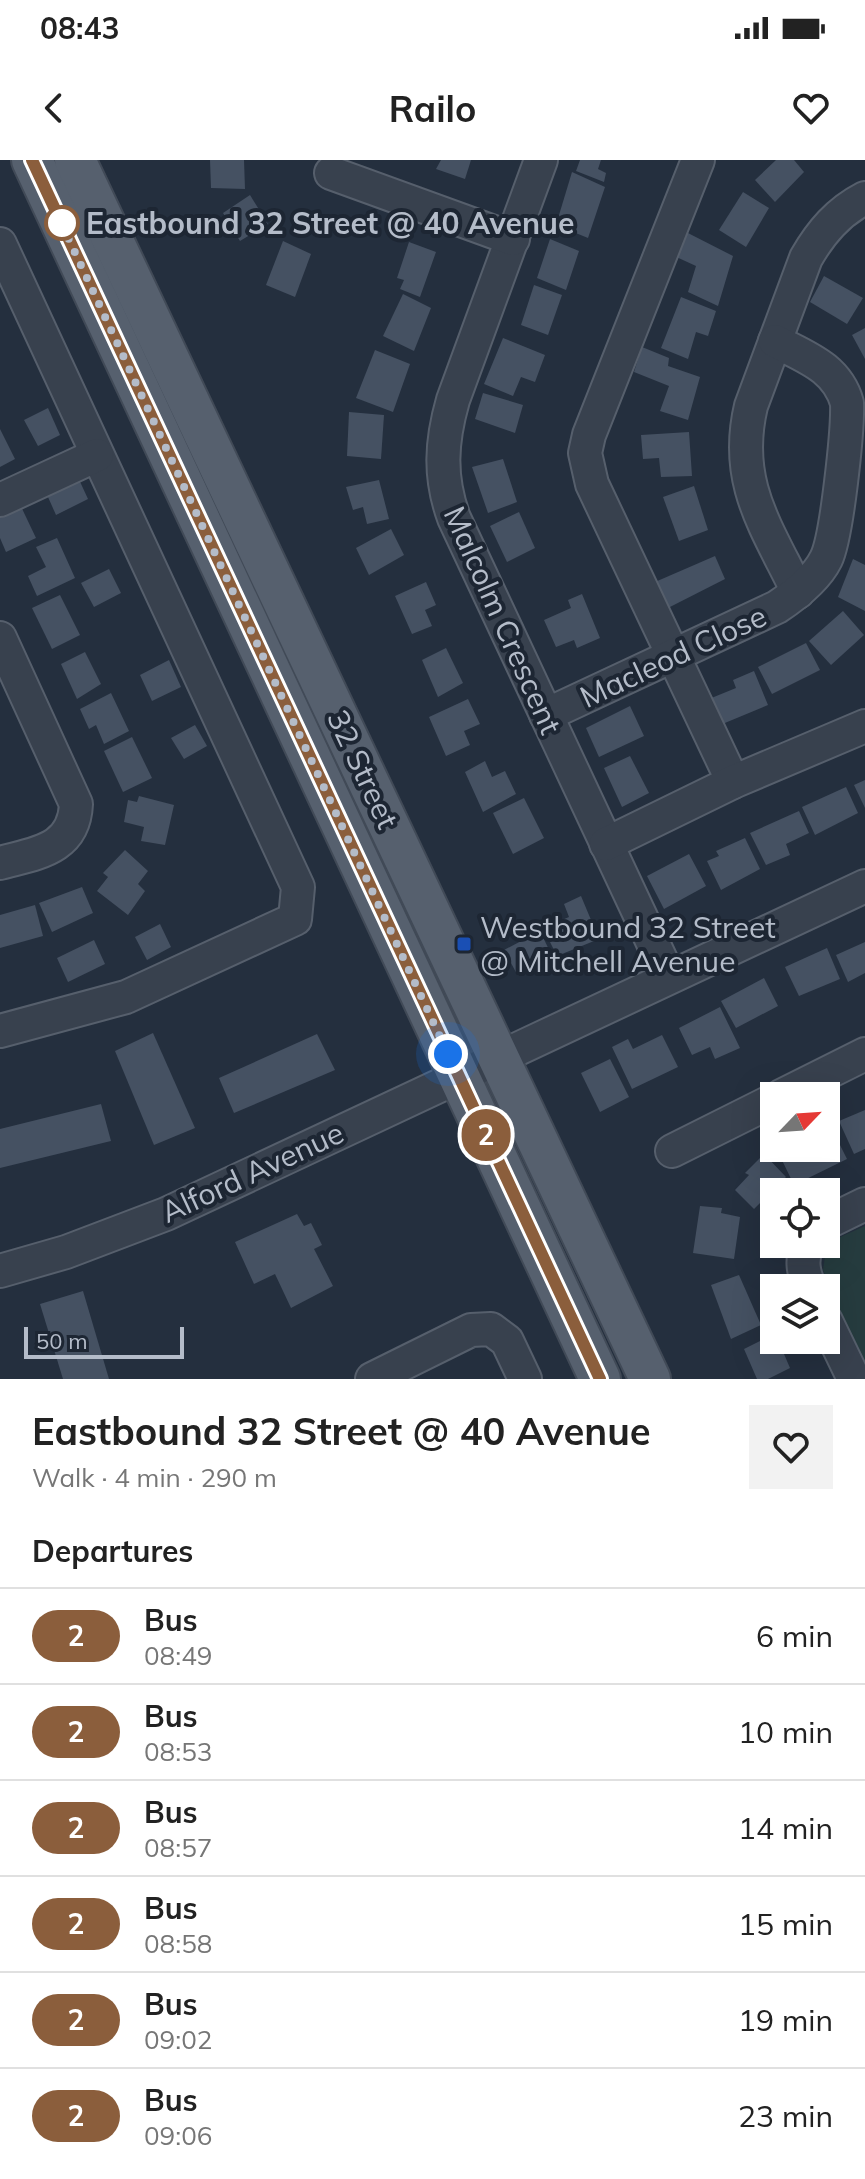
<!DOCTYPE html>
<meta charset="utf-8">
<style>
body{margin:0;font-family:Mulish,sans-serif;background:#f2f2f2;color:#222;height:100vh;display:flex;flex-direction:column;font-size:30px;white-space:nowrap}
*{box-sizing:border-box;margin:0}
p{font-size:26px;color:#767676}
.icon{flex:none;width:44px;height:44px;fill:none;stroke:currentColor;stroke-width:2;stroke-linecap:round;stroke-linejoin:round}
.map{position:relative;height:1219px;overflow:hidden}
.sheet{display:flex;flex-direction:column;background:#fff;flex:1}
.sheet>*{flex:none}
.badge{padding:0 16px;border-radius:26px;font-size:28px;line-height:52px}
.needle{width:52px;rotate:65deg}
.controls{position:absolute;left:760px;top:922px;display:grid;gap:16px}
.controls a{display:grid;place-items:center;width:80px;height:80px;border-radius:0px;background:#fff;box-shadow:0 8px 32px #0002;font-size:40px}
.scale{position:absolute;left:24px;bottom:20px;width:160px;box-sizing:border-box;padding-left:8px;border:4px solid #b4bcc9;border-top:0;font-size:22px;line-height:28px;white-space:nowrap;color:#b4bcc9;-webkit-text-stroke:6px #1d2633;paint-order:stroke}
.you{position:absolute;width:40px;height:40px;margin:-20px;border:6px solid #fff;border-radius:50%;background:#1a73e8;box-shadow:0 0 0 12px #1a73e833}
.map>.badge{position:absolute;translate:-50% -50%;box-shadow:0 0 0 4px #fff}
h2{padding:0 32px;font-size:30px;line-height:72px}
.round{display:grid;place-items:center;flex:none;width:84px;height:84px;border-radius:0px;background:#f2f2f2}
.headline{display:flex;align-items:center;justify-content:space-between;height:136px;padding:0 32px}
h1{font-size:38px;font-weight:700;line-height:60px}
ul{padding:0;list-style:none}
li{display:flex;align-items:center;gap:24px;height:96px;padding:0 32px;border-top:2px solid #e0e0e0}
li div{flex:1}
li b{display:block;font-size:30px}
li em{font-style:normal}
li .badge{min-width:88px;font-weight:700;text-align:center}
.status{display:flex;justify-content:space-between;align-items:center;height:56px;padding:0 40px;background:#fff;direction:ltr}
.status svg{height:22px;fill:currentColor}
header{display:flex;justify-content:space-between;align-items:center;height:104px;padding:0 32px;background:#fff;font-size:36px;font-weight:700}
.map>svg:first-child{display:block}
.green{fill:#263c3f}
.building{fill:#455162}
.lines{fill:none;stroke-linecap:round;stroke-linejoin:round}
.minor-casing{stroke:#565f6c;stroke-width:36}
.major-casing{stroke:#414a57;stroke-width:44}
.minor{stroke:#38414e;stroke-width:32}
.major{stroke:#56606e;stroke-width:40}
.line-casing{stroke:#fff;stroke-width:18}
.line{stroke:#8b5e3c;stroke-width:12}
.walk{stroke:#b4bcc9;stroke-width:8;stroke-dasharray:0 14.4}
.stop-dot{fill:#fff;stroke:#8b5e3c;stroke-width:4}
.transit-dot{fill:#1a4fb4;stroke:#1d2633;stroke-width:3}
.labels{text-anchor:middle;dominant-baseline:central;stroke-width:8;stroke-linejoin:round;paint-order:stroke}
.stop-label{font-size:30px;font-weight:bold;fill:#b4bcc9;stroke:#1d2633;text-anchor:start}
.street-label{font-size:30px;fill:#b4bcc9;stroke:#1d2633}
.poi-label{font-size:30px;fill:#b4bcc9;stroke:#1d2633;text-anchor:start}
</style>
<div class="status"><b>08:43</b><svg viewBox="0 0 49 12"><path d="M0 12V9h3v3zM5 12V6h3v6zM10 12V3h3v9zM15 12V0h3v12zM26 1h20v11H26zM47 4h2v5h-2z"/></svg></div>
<header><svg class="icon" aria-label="back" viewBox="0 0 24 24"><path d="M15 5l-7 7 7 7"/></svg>Railo<svg class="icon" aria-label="heart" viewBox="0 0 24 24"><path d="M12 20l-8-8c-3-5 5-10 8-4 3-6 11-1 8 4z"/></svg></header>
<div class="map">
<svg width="865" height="1219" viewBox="0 0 865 1219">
<rect width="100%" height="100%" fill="#242f3e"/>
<path class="green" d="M 865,1066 L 865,1208 L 823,1110 L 827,1083 Z"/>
<g class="building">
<path d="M 210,0 L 244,0 L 245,29 L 211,28 Z"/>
<path d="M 441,0 L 471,0 L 465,19 L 436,9 Z"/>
<path d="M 580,0 L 601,0 L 598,9 L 606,13 L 604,22 L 576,11 Z"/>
<path d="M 776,0 L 794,0 L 804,12 L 775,42 L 755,20 Z"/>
<path d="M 572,12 L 605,27 L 588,78 L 556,65 Z"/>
<path d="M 743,32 L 769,48 L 746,87 L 719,70 Z"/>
<path d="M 250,35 L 268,64 L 240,81 L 223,53 Z"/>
<path d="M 684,71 L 733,96 L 718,146 L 688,132 L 696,106 L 672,95 Z"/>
<path d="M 550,79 L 579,91 L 566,130 L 537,118 Z"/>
<path d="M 283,81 L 311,94 L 295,137 L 266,125 Z"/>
<path d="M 409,82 L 436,92 L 420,137 L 400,129 L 404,120 L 397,118 Z"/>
<path d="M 824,116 L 863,138 L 847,164 L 810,142 Z"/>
<path d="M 534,125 L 562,135 L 548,175 L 521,165 Z"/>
<path d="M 403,134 L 431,148 L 414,191 L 383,176 Z"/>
<path d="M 681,137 L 716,151 L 708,176 L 696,172 L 688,199 L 661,188 Z"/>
<path d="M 865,168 L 865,199 L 852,175 Z"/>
<path d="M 503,178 L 545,195 L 535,222 L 521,217 L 513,236 L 484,224 Z"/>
<path d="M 642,187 L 669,198 L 668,206 L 700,217 L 688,260 L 660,251 L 669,226 L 634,212 Z"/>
<path d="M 375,190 L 410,204 L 393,252 L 356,238 Z"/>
<path d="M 483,233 L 523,245 L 515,273 L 475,259 Z"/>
<path d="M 48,248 L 60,275 L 38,286 L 24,260 Z"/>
<path d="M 349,252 L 384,255 L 381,299 L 347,296 Z"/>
<path d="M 0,269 L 15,299 L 0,307 Z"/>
<path d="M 689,272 L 692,316 L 661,317 L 659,298 L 643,299 L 641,275 Z"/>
<path d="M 503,299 L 517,342 L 488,353 L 472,307 Z"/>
<path d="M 76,313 L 88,339 L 56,355 L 44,328 Z"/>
<path d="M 379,320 L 389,359 L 367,364 L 363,347 L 353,350 L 346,327 Z"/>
<path d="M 694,326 L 708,370 L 679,381 L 663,337 Z"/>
<path d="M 16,336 L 36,378 L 6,392 L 0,378 L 0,344 Z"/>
<path d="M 519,352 L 535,388 L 507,402 L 490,366 Z"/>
<path d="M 391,369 L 404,395 L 369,415 L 356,388 Z"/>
<path d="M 57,378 L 75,418 L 37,436 L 28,416 L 46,407 L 36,387 Z"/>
<path d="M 715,396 L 725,419 L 666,449 L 655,422 Z"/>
<path d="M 853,399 L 865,405 L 865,451 L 838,437 Z"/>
<path d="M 109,409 L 121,433 L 94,447 L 81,423 Z"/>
<path d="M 426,422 L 436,445 L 425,450 L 432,466 L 412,474 L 395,436 Z"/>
<path d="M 582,434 L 600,478 L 577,488 L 574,480 L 556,487 L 544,460 L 571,448 L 568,440 Z"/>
<path d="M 60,435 L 80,475 L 52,489 L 32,448 Z"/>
<path d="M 843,451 L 864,475 L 831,505 L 809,481 Z"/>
<path d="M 806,483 L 820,510 L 772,534 L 758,507 Z"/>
<path d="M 446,488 L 463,523 L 438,537 L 422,500 Z"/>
<path d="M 85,492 L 101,524 L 77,539 L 61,504 Z"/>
<path d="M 169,500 L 181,527 L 152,541 L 140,515 Z"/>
<path d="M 754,511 L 768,545 L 720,565 L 709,539 L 736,528 L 733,520 Z"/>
<path d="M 111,533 L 129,571 L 104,584 L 96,565 L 89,569 L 80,549 Z"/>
<path d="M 468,539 L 480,564 L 464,571 L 470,585 L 446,596 L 429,557 Z"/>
<path d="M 630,546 L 644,576 L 599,597 L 586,568 Z"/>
<path d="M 195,565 L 207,586 L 184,599 L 171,578 Z"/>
<path d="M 132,577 L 152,618 L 123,632 L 104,591 Z"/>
<path d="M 630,596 L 649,633 L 622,647 L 604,608 Z"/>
<path d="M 485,601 L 492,617 L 505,611 L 516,634 L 483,652 L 465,612 Z"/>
<path d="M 865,620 L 865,648 L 854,625 Z"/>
<path d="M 846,627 L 858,653 L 815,675 L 802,647 Z"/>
<path d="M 139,636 L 174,645 L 165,685 L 141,681 L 144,667 L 124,662 L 128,640 L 137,642 Z"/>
<path d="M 524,638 L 544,678 L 513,694 L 493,653 Z"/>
<path d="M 799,651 L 809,673 L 786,684 L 790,695 L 766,705 L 750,673 Z"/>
<path d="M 745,678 L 760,709 L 721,730 L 707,701 L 719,696 L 716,691 Z"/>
<path d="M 125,690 L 148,711 L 138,724 L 145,731 L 128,755 L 97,731 L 108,717 L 103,713 Z"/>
<path d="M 689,694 L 706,726 L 664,749 L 647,716 Z"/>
<path d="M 82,727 L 93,753 L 52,772 L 39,743 Z"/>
<path d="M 581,736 L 599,779 L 557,796 L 543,768 L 569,757 L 564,744 Z"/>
<path d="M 35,745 L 43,776 L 0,788 L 0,755 Z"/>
<path d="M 160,764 L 171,787 L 147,800 L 135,777 Z"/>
<path d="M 540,771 L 553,798 L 518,816 L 504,790 Z"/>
<path d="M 94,780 L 105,804 L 68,822 L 57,798 Z"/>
<path d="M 865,782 L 865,813 L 848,822 L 836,795 Z"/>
<path d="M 827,788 L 840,819 L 799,836 L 785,807 Z"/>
<path d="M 764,818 L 778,846 L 736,868 L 721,841 Z"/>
<path d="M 720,847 L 740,888 L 715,899 L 710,887 L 692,895 L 679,868 Z"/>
<path d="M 153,873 L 195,968 L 154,985 L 115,891 Z"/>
<path d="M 317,874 L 335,910 L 234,953 L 219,918 Z"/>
<path d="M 662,875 L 678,907 L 632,929 L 612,887 L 628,879 L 633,889 Z"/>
<path d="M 610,899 L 629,937 L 600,952 L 581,913 Z"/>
<path d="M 101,944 L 111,981 L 0,1008 L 0,969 Z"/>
<path d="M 865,950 L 865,989 L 854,994 L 839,961 Z"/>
<path d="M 834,973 L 847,999 L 794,1025 L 780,996 L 799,988 L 826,988 L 826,976 Z"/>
<path d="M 764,994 L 786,1017 L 754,1049 L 735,1030 L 749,1015 L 745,1013 Z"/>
<path d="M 700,1046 L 722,1048 L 721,1053 L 740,1057 L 734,1099 L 693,1093 Z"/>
<path d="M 297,1054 L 304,1066 L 311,1063 L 322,1085 L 314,1089 L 333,1126 L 291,1148 L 275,1114 L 254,1124 L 235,1082 Z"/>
<path d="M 739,1115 L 761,1165 L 731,1179 L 711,1125 Z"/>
<path d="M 83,1131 L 109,1219 L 63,1219 L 40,1144 Z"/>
<path d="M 774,1174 L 774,1180 L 778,1180 L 790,1208 L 768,1219 L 757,1219 L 744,1189 Z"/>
</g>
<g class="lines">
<g class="minor-casing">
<g id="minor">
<path d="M 541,0 L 453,240 C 441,282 439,317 454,358 L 669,817"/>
<path d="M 698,0 L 589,275 L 585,293 L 592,324 L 733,622"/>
<path d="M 331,13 L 513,79"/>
<path d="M 0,84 L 298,727 L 295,759 L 126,837 L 0,871"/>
<path d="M 0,340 L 97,295"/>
<path d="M 798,432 C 766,366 733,322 751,246 L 806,98 C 821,72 838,52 865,38"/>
<path d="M 0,478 L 76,644 C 74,690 36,693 0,703"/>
<path d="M 546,555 L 777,447 C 795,435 816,419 826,399 C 837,377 848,269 847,243 C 837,207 805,197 775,181"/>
<path d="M 606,684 L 733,622 L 865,566"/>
<path d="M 781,936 L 865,894"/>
<path d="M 672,991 L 774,940"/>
<path d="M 826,1063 L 865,1044"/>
<path d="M 807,1084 C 801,1101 803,1112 810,1128"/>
<path d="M 0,1111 L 66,1092 L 166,1054 L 865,726"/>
<path d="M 826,1161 L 854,1219"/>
<path d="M 372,1219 L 471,1170 L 491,1169 L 507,1181 L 525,1219"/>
</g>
</g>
<g class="major-casing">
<g id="major">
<path d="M 32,0 L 600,1219"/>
<path d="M 75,0 L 650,1219"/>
</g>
</g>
<use href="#minor" class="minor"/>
<use href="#major" class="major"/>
</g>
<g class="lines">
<g class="line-casing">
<path id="line" d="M 32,0 L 600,1219"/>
</g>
<use href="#line" class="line"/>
<path class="walk" d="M 62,63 L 59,58 L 448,894"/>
</g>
<circle class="stop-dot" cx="62" cy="63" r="16"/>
<rect class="transit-dot" x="456" y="776" width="16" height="16" rx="4"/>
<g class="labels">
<g class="stop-label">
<text x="86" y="63">Eastbound 32 Street @ 40 Avenue</text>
</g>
<g class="street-label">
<text transform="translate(503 460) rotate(66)">Malcolm Crescent</text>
<text transform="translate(673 496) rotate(-25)">Macleod Close</text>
<text transform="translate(363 609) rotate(65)">32 Street</text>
<text transform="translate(252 1012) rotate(-25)">Alford Avenue</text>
</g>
<g class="poi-label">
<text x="480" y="767">Westbound 32 Street<tspan x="480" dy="34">@ Mitchell Avenue</tspan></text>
</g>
</g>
</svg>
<div class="controls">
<a><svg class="needle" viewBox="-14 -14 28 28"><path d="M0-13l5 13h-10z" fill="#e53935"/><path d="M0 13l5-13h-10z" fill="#767676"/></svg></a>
<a><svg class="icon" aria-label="locate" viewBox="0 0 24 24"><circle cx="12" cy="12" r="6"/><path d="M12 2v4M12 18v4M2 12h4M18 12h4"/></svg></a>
<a><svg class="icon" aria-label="layers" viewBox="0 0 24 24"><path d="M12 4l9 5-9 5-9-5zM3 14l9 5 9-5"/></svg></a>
</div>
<div class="scale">50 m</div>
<div class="you" style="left:448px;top:894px"></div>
<b class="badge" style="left:486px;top:975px;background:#8b5e3c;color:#fff">2</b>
</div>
<section class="sheet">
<div class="headline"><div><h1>Eastbound 32 Street @ 40 Avenue</h1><p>Walk · 4 min · 290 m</p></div><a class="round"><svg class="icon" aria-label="heart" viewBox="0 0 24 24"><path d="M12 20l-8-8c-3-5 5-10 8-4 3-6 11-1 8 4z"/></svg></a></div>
<h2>Departures</h2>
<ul>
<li><span class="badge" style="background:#8b5e3c;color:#fff">2</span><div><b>Bus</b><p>08:49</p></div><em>6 min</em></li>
<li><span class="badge" style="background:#8b5e3c;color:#fff">2</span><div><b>Bus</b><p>08:53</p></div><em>10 min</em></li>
<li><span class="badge" style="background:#8b5e3c;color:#fff">2</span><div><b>Bus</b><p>08:57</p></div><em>14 min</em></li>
<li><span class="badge" style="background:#8b5e3c;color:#fff">2</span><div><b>Bus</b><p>08:58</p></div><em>15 min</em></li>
<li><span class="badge" style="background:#8b5e3c;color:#fff">2</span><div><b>Bus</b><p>09:02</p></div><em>19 min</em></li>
<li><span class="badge" style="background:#8b5e3c;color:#fff">2</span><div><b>Bus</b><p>09:06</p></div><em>23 min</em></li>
</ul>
</section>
